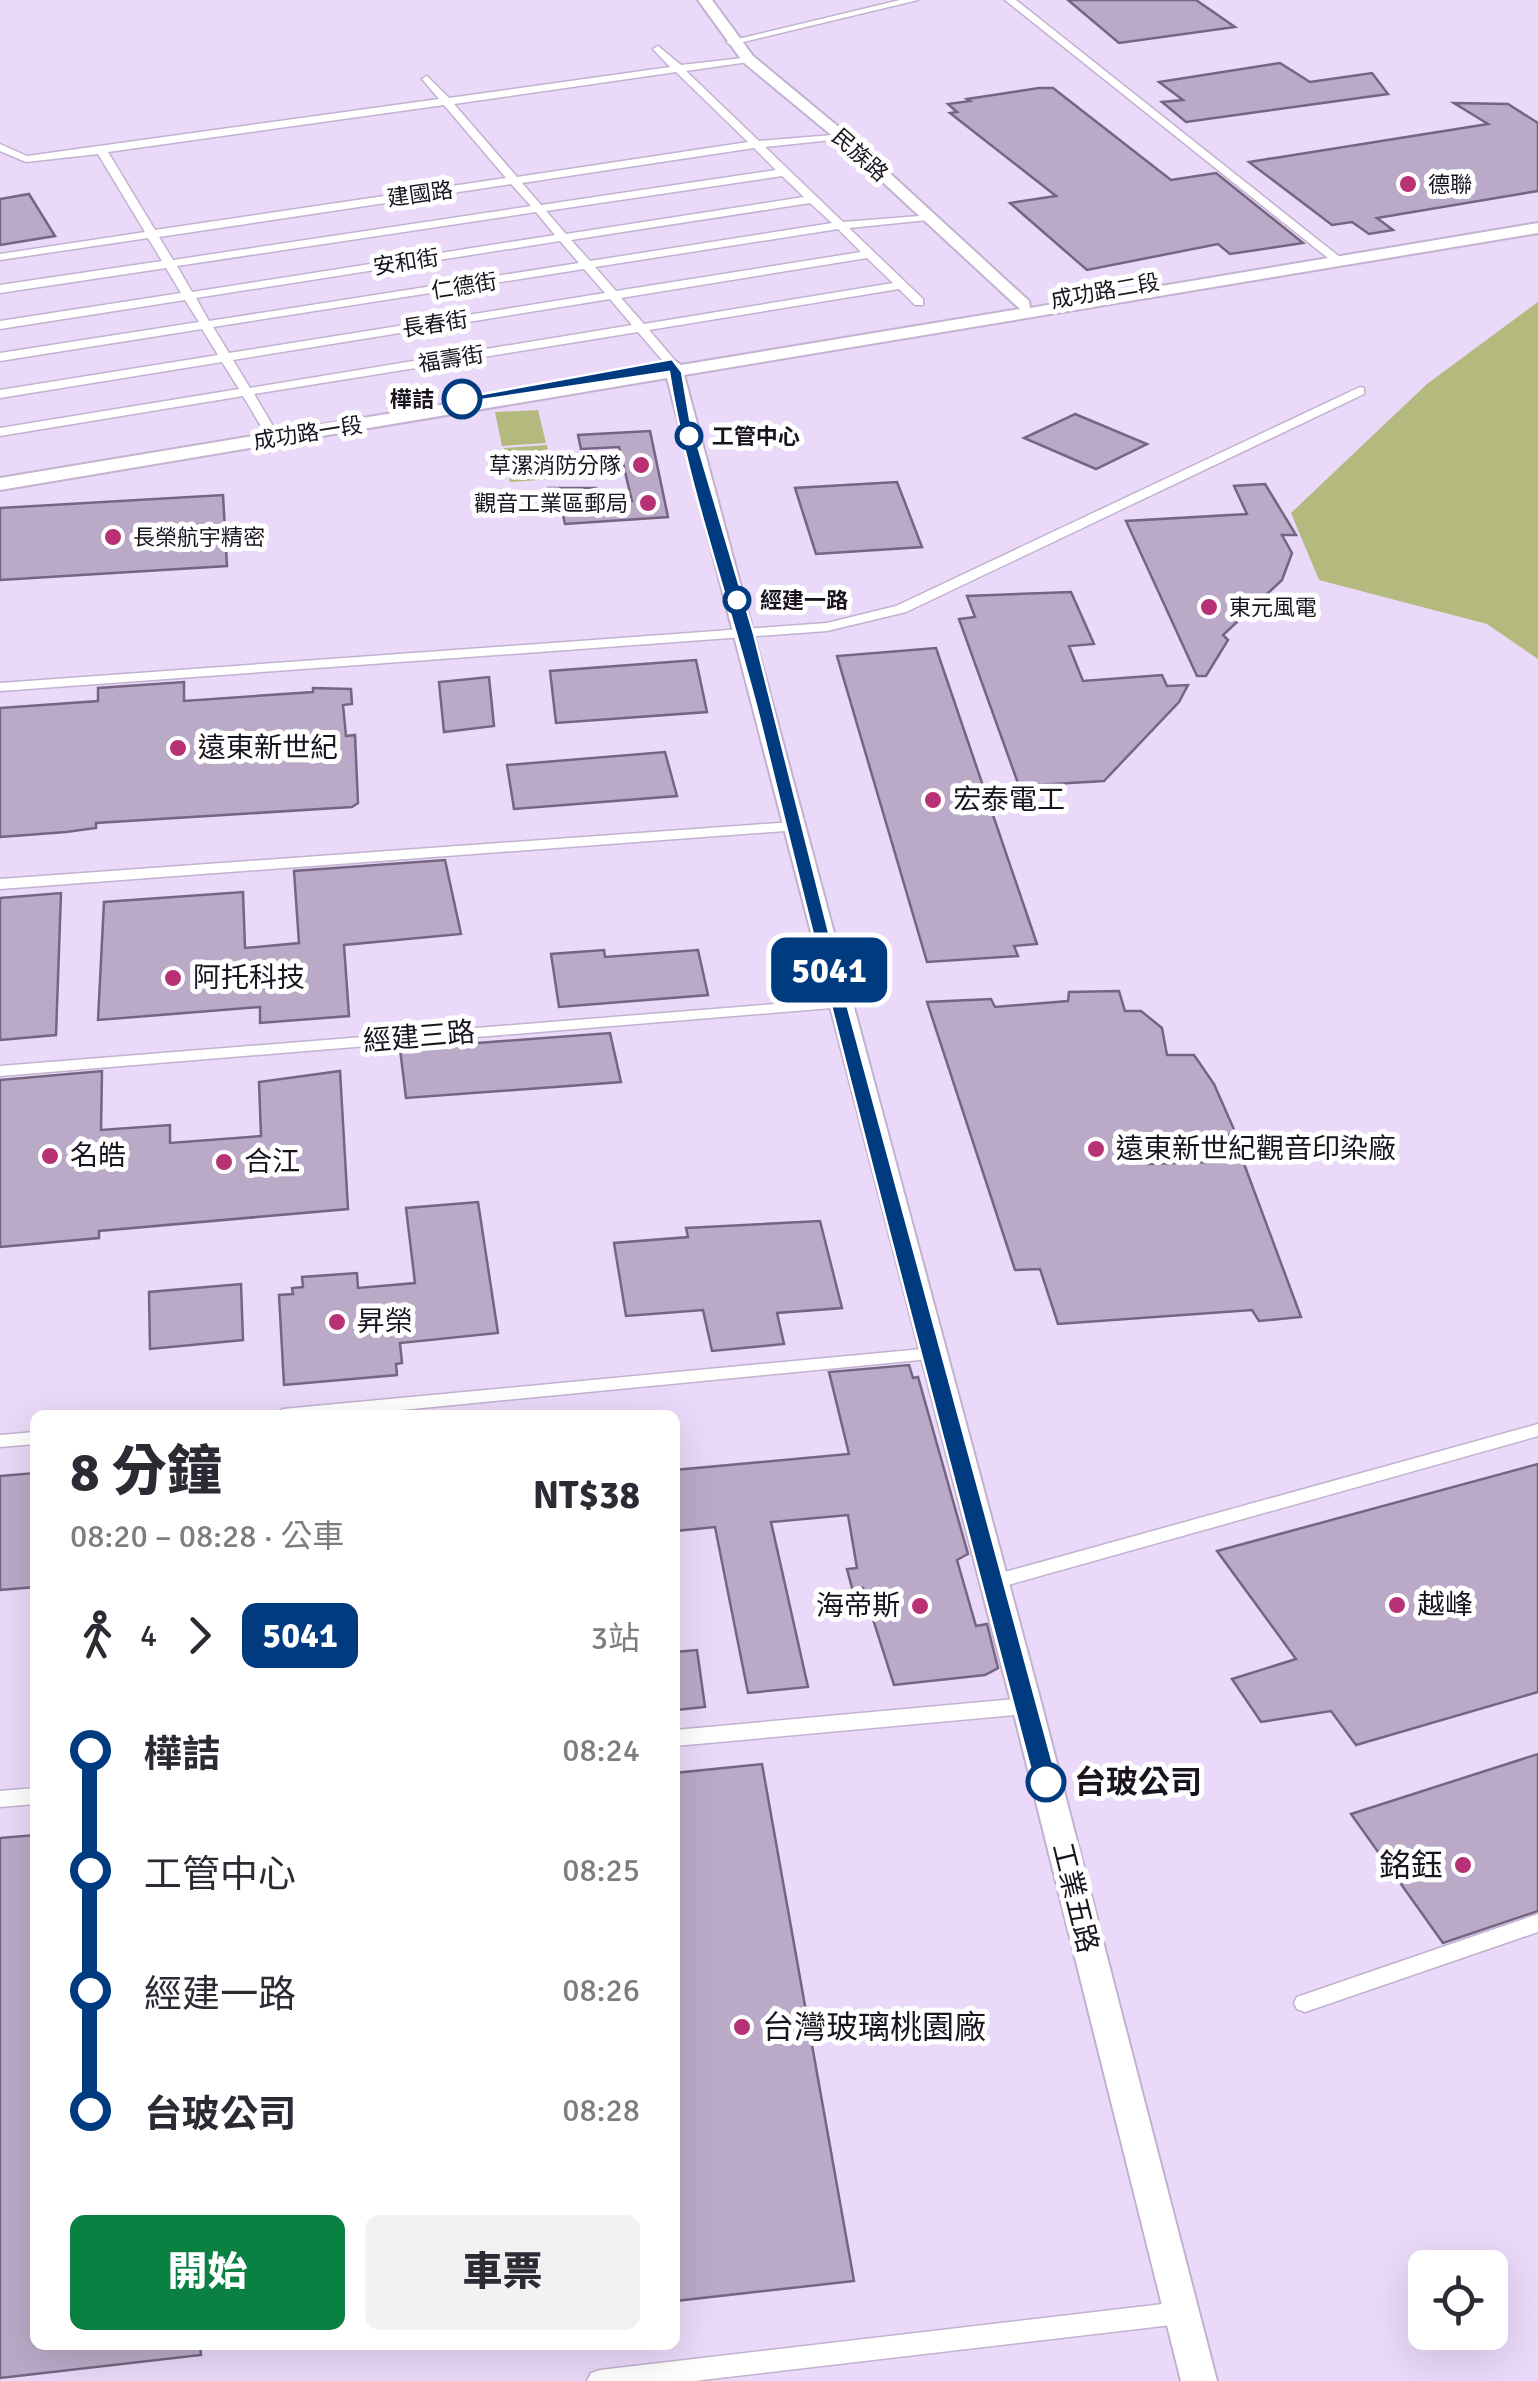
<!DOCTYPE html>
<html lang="zh-TW">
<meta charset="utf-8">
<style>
body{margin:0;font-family:Signika,"Noto Sans TC",sans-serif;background:#f2f2f3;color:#2b2b33;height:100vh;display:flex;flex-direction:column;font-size:38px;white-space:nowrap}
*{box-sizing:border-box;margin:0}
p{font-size:32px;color:#7c7c81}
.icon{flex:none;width:55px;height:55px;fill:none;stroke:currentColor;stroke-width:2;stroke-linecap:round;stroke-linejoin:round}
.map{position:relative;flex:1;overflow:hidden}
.sheet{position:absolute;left:30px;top:1410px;width:650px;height:940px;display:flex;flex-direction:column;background:#fff;border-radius:15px;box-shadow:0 10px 40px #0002}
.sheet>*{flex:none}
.badge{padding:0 20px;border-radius:15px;font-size:35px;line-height:65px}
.buttons{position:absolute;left:1408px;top:2250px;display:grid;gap:20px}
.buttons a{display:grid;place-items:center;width:100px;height:100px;border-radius:15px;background:#fff;box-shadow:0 10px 40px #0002;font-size:50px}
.map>.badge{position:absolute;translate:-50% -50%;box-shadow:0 0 0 5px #fff}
.legs{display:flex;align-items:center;gap:15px;height:110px;padding:0 40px;font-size:32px}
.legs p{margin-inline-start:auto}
.summary{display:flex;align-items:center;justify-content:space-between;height:170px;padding:0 40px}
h1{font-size:55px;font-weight:800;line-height:75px}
.action{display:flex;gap:20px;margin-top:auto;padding:20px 40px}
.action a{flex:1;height:115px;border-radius:15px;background:#0b8043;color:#fff;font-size:40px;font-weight:800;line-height:115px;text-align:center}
.action a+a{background:#f2f2f3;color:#2b2b33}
ul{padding:0 40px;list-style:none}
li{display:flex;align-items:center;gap:35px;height:120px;font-size:38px}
li i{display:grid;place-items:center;width:15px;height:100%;margin:0 12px;background:currentColor}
li i::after{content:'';width:25px;height:25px;margin:-12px;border:8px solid;border-radius:50%;background:#fff}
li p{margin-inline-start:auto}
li:first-child i{background:linear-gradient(#0000 50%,currentColor 0)}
li:last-child i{background:linear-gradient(currentColor 50%,#0000 0)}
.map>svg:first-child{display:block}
.green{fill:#b4b97d}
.building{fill:#baaac8;stroke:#746681;stroke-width:2.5}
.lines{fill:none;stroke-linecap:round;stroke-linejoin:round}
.street-casing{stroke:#c2b2cf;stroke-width:3}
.secondary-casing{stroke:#c2b2cf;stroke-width:4}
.street{fill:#fff;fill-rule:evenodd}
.secondary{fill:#fff;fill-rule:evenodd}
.line-1{fill:#003b80;stroke:#fff;stroke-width:2.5}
.poi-dot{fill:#b83174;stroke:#fff;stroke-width:4}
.stop-1-dot{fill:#fff;stroke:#003b80;stroke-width:5}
.labels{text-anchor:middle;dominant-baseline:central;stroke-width:10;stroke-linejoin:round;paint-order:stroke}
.far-street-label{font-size:22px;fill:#1a141f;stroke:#fff}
.far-poi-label{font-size:22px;fill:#1a141f;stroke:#fff;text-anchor:start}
.far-stop-label{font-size:22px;font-weight:bold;fill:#1a141f;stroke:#fff;text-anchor:start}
.poi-label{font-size:28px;fill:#1a141f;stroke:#fff;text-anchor:start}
.street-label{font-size:28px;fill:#1a141f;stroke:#fff}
.near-stop-label{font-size:32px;font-weight:bold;fill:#1a141f;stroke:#fff;text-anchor:start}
.near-poi-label{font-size:32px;fill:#1a141f;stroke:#fff;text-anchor:end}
</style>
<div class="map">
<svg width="1538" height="2381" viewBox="0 0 1538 2381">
<rect width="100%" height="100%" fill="#ead9f8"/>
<g class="green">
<path d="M 1538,302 L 1538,659 L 1487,624 L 1319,580 L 1291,513 L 1427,384 Z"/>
<path d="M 538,410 L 546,443 L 502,446 L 495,412 Z"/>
<path d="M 547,445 L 554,479 L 510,482 L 504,448 Z"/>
</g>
<g class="building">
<path d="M 1068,0 L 1196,0 L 1235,27 L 1119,43 Z"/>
<path d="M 1280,63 L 1310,82 L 1372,73 L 1388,94 L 1186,122 L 1162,102 L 1183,100 L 1159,82 Z"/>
<path d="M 1039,88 L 1053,88 L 1171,180 L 1216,173 L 1303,243 L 1230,254 L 1218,244 L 1087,270 L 1010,203 L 1056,196 L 950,113 L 957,112 L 948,104 L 970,101 L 967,99 Z"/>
<path d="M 1454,103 L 1508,104 L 1538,123 L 1538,191 L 1377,218 L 1393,230 L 1369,234 L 1352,222 L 1332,225 L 1249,162 L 1488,124 Z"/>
<path d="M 29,194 L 55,236 L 0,245 L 0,199 Z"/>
<path d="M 1075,414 L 1147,444 L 1096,469 L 1024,438 Z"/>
<path d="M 650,431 L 668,517 L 565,524 L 560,503 L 550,503 L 548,488 L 596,488 L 600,502 L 632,501 L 619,447 L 581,449 L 578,435 Z"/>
<path d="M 897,482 L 922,547 L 816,554 L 795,488 Z"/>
<path d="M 1265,484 L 1296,535 L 1282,535 L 1292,553 L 1282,580 L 1223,635 L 1228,640 L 1206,676 L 1197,676 L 1126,521 L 1247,514 L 1234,486 Z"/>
<path d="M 223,495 L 227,566 L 0,580 L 0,508 Z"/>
<path d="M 1071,592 L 1094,644 L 1069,646 L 1083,681 L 1162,675 L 1167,686 L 1188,685 L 1179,702 L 1104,781 L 1019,786 L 959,619 L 975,617 L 967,596 Z"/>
<path d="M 936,648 L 1037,944 L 1014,946 L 1018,956 L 927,962 L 837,656 Z"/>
<path d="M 696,660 L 707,712 L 556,723 L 550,671 Z"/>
<path d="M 489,677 L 494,726 L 444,732 L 439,682 Z"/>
<path d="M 184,682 L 184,701 L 313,692 L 313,688 L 351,689 L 352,704 L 343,705 L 346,736 L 355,735 L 358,803 L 352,807 L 96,823 L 96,828 L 66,832 L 0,837 L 0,708 L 98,701 L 98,688 Z"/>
<path d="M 665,752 L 677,796 L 514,809 L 507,765 Z"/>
<path d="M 445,860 L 461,934 L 344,945 L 349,1016 L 260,1023 L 260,1007 L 98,1020 L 104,902 L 243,892 L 245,948 L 299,943 L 294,871 Z"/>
<path d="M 61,893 L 56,1035 L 0,1040 L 0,898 Z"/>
<path d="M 604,950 L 605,957 L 698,950 L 708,995 L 559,1007 L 551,954 Z"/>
<path d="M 1119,991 L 1125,1011 L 1141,1011 L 1162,1028 L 1167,1055 L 1194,1055 L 1214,1084 L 1236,1134 L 1146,1145 L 1148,1164 L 1243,1161 L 1301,1317 L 1259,1321 L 1252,1310 L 1058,1324 L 1040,1269 L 1015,1270 L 927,1002 L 991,999 L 995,1007 L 1068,1001 L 1069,992 Z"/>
<path d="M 610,1033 L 621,1082 L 406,1098 L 400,1049 Z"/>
<path d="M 102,1071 L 101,1130 L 170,1125 L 170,1143 L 261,1136 L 259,1082 L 340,1071 L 348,1209 L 99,1231 L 99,1238 L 0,1247 L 0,1080 Z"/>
<path d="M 478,1202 L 498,1333 L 400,1343 L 402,1363 L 396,1364 L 397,1375 L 284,1385 L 279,1295 L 293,1294 L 292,1288 L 303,1287 L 302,1277 L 357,1273 L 358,1288 L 415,1283 L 406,1208 Z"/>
<path d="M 820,1221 L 842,1308 L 777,1313 L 784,1344 L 712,1351 L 703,1310 L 626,1316 L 614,1243 L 688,1237 L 686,1228 Z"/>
<path d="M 241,1284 L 243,1340 L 150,1349 L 149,1292 Z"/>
<path d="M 909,1365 L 913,1378 L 918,1377 L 968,1554 L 957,1560 L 976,1626 L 987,1624 L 998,1668 L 985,1675 L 894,1685 L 863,1588 L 852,1588 L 847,1569 L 857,1568 L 848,1515 L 771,1522 L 808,1687 L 748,1693 L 715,1527 L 675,1531 L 675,1470 L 849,1454 L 829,1372 Z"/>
<path d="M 1538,1464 L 1538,1692 L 1356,1745 L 1331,1711 L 1261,1722 L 1232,1679 L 1296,1659 L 1217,1551 Z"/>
<path d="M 35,1473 L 35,1587 L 0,1590 L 0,1476 Z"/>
<path d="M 697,1650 L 705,1707 L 675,1710 L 675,1652 Z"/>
<path d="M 1538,1754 L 1538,1911 L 1443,1943 L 1351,1814 Z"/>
<path d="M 762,1764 L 854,2281 L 675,2301 L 675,1773 Z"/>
<path d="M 35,1835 L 35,2345 L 200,2345 L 201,2355 L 0,2378 L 0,1838 Z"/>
</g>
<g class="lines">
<g class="street-casing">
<g id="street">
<path d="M 900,0 L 918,0 L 731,45 L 726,42 Z"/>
<path d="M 1005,0 L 1016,0 L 1341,258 L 1341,262 L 1333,262 Z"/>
<path d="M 658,46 L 681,65 L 752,57 L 752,61 L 748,62 L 686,71 L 759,141 L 845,134 L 845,138 L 841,139 L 765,147 L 843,222 L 932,215 L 932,219 L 928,220 L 849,228 L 923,299 L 923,305 L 915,305 L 899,289 L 649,330 L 678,364 L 672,368 L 668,367 L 638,332 L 254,394 L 280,438 L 274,442 L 268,438 L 243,396 L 0,436 L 0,428 L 239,389 L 222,362 L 0,398 L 0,390 L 218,355 L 202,329 L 0,361 L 0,353 L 199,322 L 185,300 L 0,329 L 0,321 L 181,293 L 166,268 L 0,293 L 0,285 L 162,261 L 148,238 L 0,260 L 0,254 L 145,232 L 98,154 L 26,162 L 0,151 L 0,144 L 27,156 L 439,99 L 422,79 L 427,76 L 449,98 L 670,67 L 653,49 ZM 676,72 L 748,142 L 517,177 L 454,104 ZM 444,105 L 506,178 L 155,230 L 108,152 ZM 754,148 L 776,170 L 541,205 L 522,183 ZM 782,176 L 804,197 L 566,234 L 546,211 ZM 511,184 L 531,206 L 173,260 L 159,237 ZM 810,203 L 832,223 L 590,261 L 571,240 ZM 536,212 L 555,235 L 192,292 L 177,266 ZM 838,229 L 861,252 L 616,291 L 595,267 ZM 560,241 L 579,263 L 209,321 L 196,298 ZM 867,258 L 893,283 L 644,324 L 621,298 ZM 584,269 L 605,293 L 229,353 L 213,327 ZM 610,299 L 632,325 L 250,388 L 233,360 Z"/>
<path d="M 1360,387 L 1364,388 L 1364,394 L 906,612 L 827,631 L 0,691 L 0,683 L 827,623 L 896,606 Z"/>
<path d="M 793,822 L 801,827 L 798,830 L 0,889 L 0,879 Z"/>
<path d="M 838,999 L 844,1001 L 846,1004 L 844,1007 L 0,1076 L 0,1066 Z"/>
<path d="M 933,1348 L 942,1354 L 940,1358 L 350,1415 L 274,1415 L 283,1409 Z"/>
<path d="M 1538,1424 L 1538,1436 L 994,1589 L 987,1587 L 984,1582 L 987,1577 L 994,1575 Z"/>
<path d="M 35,1432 L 35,1444 L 0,1447 L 0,1435 Z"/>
<path d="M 1027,1698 L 1034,1701 L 1037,1706 L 1034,1711 L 1027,1714 L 675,1746 L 675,1730 Z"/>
<path d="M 35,1788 L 35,1804 L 0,1807 L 0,1791 Z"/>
<path d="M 1538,1914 L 1538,1932 L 1305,2012 L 1297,2009 L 1294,2003 L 1297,1997 Z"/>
<path d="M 1180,2302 L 1189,2305 L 1192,2313 L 1189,2321 L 1180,2324 L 694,2381 L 587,2381 L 591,2373 L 600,2370 Z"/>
</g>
</g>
<g class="secondary-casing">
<path id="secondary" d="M 698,0 L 712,0 L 753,56 L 846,133 L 1029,301 L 1030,308 L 1538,223 L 1538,233 L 684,375 L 1042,1706 L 1217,2381 L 1181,2381 L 1012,1706 L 667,378 L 0,490 L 0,478 L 664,368 L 666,360 L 672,359 L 681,365 L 1020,309 L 836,139 L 743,62 Z"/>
</g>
<use href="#street" class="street"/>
<use href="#secondary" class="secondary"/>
</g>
<path class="line-1" d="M 672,359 L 682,372 L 690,419 L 754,634 L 847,1004 L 1058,1782 L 1046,1791 L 1034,1782 C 941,1431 848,1081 762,729 C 733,610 688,492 669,372 L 462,403 L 455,399 Z"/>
<g class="poi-dot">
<circle cx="1408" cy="184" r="10"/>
<circle cx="641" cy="465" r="10"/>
<circle cx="648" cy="503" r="10"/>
<circle cx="113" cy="537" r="10"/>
<circle cx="1209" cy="607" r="10"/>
<circle cx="178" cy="748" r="10"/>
<circle cx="933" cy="800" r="10"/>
<circle cx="173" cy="978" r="10"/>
<circle cx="1096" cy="1149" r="10"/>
<circle cx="50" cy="1156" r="10"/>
<circle cx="224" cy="1162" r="10"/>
<circle cx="337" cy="1322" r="10"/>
<circle cx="1397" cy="1605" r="10"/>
<circle cx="920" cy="1606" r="10"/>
<circle cx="1463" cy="1865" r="10"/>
<circle cx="742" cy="2027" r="10"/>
</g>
<g class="stop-1-dot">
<circle cx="462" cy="399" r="18"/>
<circle cx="689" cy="436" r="12"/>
<circle cx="737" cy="600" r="12"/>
<circle cx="1046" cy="1782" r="18"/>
</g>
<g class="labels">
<g class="far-street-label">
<text transform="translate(860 155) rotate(42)">民族路</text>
<text transform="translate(420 194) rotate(-8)">建國路</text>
<text transform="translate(406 262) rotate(-9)">安和街</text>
<text transform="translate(464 286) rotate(-9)">仁德街</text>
<text transform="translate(1105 291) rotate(-10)">成功路二段</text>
<text transform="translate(435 324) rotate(-9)">長春街</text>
<text transform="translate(451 359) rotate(-9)">福壽街</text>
<text transform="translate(308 433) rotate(-9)">成功路一段</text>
</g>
<g class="far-poi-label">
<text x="1428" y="184">德聯</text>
<text x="621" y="465" text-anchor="end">草漯消防分隊</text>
<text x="628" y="503" text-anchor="end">觀音工業區郵局</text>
<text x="133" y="537">長榮航宇精密</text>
<text x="1229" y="607">東元風電</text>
</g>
<g class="far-stop-label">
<text x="434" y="399" text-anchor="end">樺詰</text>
<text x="712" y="436">工管中心</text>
<text x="760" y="600">經建一路</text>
</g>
<g class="poi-label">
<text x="198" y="748">遠東新世紀</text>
<text x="953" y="800">宏泰電工</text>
<text x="193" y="978">阿托科技</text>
<text x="1116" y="1149">遠東新世紀觀音印染廠</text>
<text x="70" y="1156">名皓</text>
<text x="244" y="1162">合江</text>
<text x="357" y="1322">昇榮</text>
<text x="1417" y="1605">越峰</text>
<text x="900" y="1606" text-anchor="end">海帝斯</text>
</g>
<g class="street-label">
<text transform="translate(419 1037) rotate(-5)">經建三路</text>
<text transform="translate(1075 1898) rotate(76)">工業五路</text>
</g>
<g class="near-stop-label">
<text x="1074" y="1782">台玻公司</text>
</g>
<g class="near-poi-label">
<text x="1443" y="1865">銘鈺</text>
<text x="762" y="2027" text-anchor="start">台灣玻璃桃園廠</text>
</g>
</g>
</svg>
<div class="buttons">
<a><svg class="icon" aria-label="locate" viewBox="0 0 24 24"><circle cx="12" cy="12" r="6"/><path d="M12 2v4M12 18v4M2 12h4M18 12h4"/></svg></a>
</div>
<b class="badge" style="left:829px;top:970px;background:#003b80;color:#fff">5041</b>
<section class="sheet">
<div class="summary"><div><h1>8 分鐘</h1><p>08:20 – 08:28 · 公車</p></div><b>NT$38</b></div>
<div class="legs"><svg class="icon" aria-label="walk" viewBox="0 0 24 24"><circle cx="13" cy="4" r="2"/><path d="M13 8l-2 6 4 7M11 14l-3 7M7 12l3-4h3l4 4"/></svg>4<svg class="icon" aria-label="forward" viewBox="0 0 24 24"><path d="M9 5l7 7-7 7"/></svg><b class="badge" style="background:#003b80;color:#fff">5041</b><p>3站</p></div>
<ul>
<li><i style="color:#003b80"></i><b>樺詰</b><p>08:24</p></li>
<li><i style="color:#003b80"></i><span>工管中心</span><p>08:25</p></li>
<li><i style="color:#003b80"></i><span>經建一路</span><p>08:26</p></li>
<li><i style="color:#003b80"></i><b>台玻公司</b><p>08:28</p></li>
</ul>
<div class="action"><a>開始</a><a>車票</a></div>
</section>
</div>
